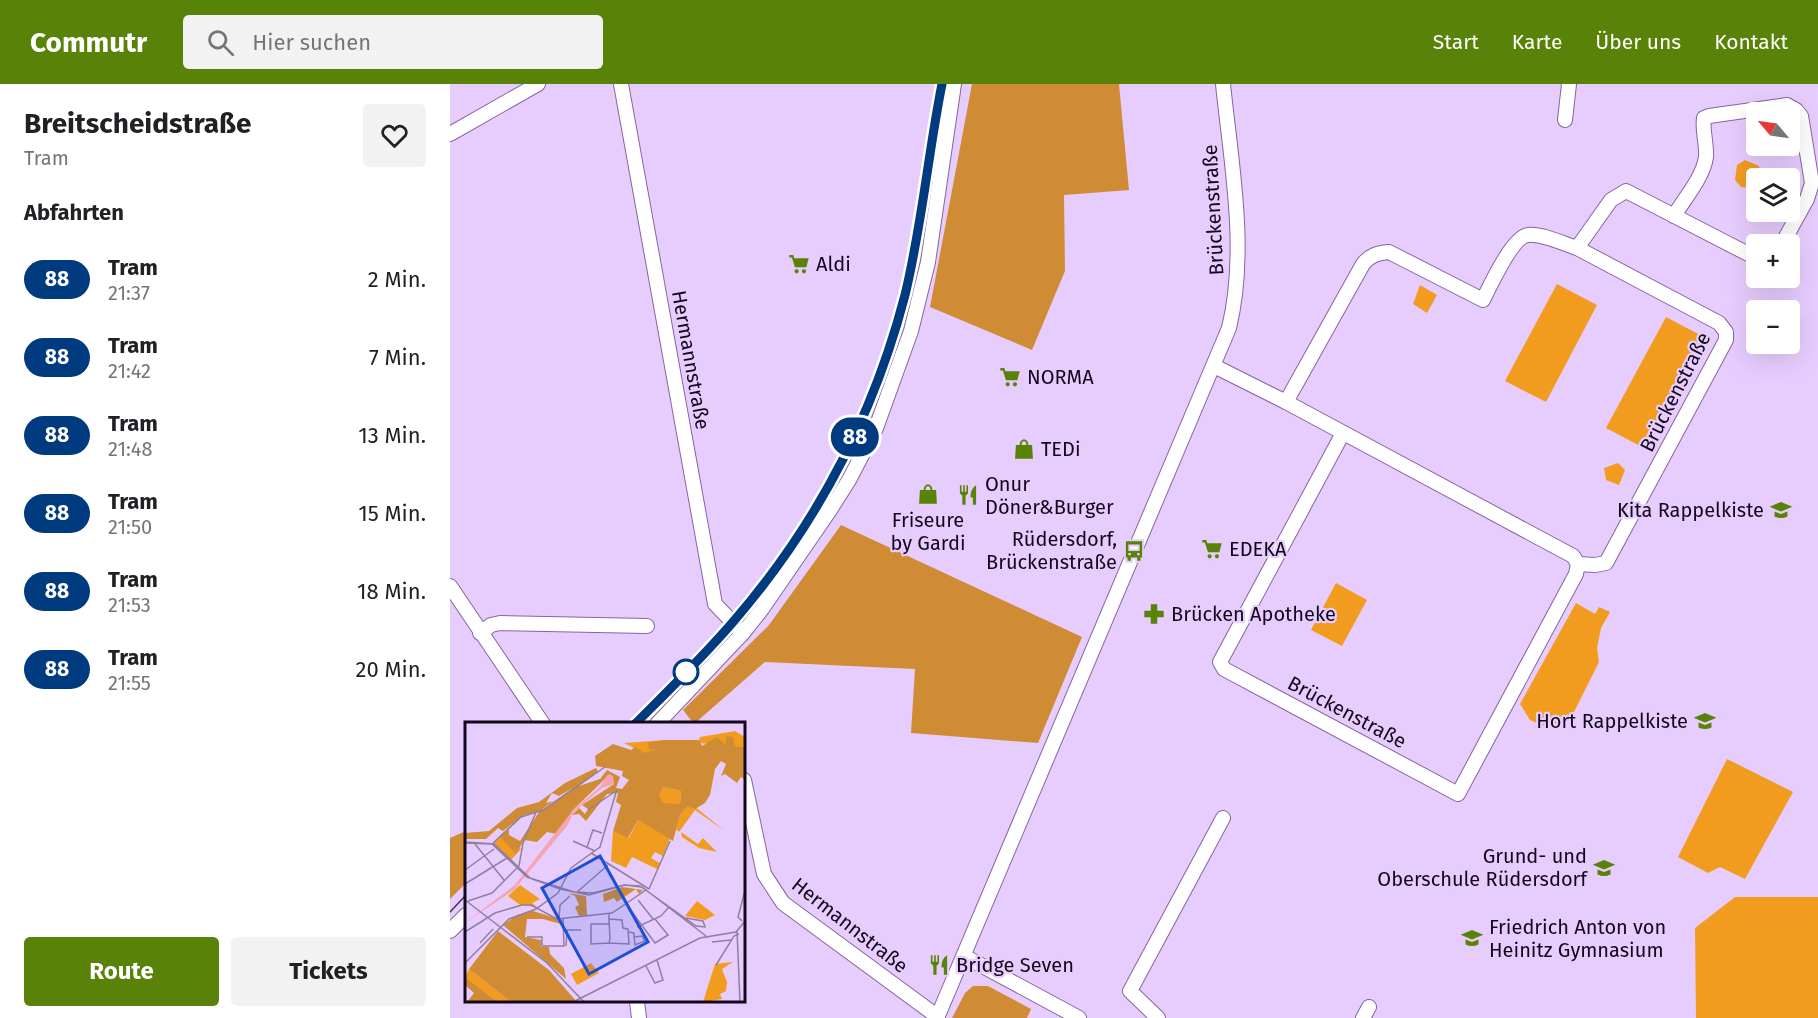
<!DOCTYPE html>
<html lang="de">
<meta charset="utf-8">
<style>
body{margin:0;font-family:"Fira Sans",sans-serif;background:#f2f2f2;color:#202124;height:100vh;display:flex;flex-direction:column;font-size:22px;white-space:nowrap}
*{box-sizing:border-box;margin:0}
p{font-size:20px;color:#757577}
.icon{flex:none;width:33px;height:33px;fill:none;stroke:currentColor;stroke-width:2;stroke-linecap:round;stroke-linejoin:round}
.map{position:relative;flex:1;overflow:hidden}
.side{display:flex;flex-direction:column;background:#fff;width:450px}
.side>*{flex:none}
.badge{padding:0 12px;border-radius:20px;font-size:21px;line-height:39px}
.needle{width:39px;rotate:299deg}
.buttons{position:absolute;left:1296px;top:18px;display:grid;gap:12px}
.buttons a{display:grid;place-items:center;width:54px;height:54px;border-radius:6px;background:#fff;box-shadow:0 6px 24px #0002;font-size:30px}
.map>.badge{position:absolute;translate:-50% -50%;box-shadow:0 0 0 3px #fff}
h2{padding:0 24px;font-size:22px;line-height:54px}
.round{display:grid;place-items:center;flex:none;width:63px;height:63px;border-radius:6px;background:#f2f2f2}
.overview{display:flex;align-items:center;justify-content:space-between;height:102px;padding:0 24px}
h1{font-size:28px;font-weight:700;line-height:45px}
.cta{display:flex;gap:12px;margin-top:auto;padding:12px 24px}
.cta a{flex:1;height:69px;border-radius:6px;background:#598209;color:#fff;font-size:24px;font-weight:700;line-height:69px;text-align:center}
.cta a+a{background:#f2f2f2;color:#202124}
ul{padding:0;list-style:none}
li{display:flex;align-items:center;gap:18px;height:78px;padding:0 24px}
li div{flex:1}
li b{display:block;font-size:22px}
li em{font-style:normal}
li .badge{min-width:66px;font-weight:700;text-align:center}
header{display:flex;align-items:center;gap:36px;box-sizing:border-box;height:84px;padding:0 30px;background:#598209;color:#fff}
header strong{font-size:28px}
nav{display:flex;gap:33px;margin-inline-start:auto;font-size:21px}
.search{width:420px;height:54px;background:#f2f2f2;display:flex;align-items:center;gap:15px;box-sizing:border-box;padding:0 21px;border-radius:6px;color:#757577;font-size:22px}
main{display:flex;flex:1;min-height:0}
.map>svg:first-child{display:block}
.green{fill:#f29c1f}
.forest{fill:#d08c34}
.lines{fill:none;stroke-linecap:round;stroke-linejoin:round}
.minor-casing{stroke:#84669d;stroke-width:16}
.minor{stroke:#fff;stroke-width:14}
.tram{stroke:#3e304a;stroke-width:1.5}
.line-casing{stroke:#fff;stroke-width:14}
.line{stroke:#003b80;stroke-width:9}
.stop-dot{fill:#fff;stroke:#003b80;stroke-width:3}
.labels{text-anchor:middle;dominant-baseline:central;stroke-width:4.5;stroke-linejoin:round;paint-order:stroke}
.street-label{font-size:20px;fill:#12071b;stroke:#e7cdfe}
.poi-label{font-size:20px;fill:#12071b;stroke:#e7cdfe;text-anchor:start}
.inset-road{fill:none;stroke:#927ea3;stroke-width:1.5}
.view{fill:#1d4ed8;fill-opacity:0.15;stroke:#1d4ed8;stroke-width:3}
.inset-edge{fill:none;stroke:#12071b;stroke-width:3}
</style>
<header>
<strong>Commutr</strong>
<div class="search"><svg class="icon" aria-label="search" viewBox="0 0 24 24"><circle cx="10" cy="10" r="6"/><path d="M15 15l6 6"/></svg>Hier suchen</div>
<nav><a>Start</a><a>Karte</a><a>Über uns</a><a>Kontakt</a></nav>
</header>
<main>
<section class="side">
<div class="overview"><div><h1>Breitscheidstraße</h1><p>Tram</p></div><a class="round"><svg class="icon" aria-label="heart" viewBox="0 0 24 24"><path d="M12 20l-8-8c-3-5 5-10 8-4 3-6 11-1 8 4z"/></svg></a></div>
<h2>Abfahrten</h2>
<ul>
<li><span class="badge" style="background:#003b80;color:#fff">88</span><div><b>Tram</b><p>21:37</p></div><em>2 Min.</em></li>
<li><span class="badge" style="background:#003b80;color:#fff">88</span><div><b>Tram</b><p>21:42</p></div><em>7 Min.</em></li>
<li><span class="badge" style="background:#003b80;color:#fff">88</span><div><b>Tram</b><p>21:48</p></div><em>13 Min.</em></li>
<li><span class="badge" style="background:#003b80;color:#fff">88</span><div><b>Tram</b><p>21:50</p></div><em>15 Min.</em></li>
<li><span class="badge" style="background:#003b80;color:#fff">88</span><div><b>Tram</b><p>21:53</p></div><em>18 Min.</em></li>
<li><span class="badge" style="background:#003b80;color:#fff">88</span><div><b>Tram</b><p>21:55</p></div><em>20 Min.</em></li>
</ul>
<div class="cta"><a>Route</a><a>Tickets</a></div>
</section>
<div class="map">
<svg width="1368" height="934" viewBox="0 0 1368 934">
<rect width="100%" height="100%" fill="#e7cdfe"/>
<g class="green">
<path d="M 1295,76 L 1309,82 L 1311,94 L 1306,94 L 1306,99 L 1301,104 L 1291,103 L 1285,96 L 1287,81 Z"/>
<path d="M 1107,200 L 1147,221 L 1096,318 L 1055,297 Z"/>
<path d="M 970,201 L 987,211 L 977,229 L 963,220 Z"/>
<path d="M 1216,233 L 1252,252 L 1192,363 L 1156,344 Z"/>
<path d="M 1168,379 L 1175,386 L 1169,401 L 1156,396 L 1154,384 Z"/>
<path d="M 886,499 L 917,516 L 892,562 L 861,546 Z"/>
<path d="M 1126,519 L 1145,530 L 1149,523 L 1160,528 L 1151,544 L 1147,564 L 1149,578 L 1122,632 L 1113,639 L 1104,642 L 1094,642 L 1080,636 L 1070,620 Z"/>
<path d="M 1277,675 L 1343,708 L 1295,795 L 1270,783 L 1258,789 L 1228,773 Z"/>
<path d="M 1285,813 L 1368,813 L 1368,934 L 1246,934 L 1245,844 Z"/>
</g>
<g class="forest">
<path d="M 522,0 L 669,0 L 679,106 L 614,111 L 615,187 L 582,266 L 480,223 Z"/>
<path d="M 391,441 L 632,553 L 588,659 L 461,649 L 465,585 L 315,578 L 244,640 L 233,626 L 319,541 Z"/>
<path d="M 16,747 L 16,799 L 0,815 L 0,754 Z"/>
<path d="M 523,902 L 538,902 L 581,925 L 577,934 L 502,934 L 515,909 Z"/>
</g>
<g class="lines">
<g class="minor-casing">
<g id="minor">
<path d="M 171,0 L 265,520 L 293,549"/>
<path d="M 1115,36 L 1119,0"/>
<path d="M 0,50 L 88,0"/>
<path d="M 1224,132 C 1234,115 1253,94 1256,73 C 1257,60 1252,47 1254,34 L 1259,32 L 1337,21 L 1346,26 L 1351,32 L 1362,99 L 1357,115 L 1332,160"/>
<path d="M 1127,164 L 1161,116 L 1176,107 L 1306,174"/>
<path d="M 764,282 L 836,318 L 1080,449 L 1123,472 L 1128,480 L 1126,490 L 1008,710 L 774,585 L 770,578 L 893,349"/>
<path d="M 836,318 L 913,180 C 920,171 928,169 939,168 L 1033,216 C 1040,202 1063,152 1078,151 C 1091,149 1114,160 1127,164 L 1269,239 L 1276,248 L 1276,256 L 1156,479 L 1145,481 L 1128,480"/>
<path d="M 0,502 L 93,640"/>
<path d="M 30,549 L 41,541 L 50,539 L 197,542"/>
<path d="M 207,640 L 293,549 L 312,525 L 380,426 L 399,396 L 426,344 L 461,247 L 478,178 L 504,0"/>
<path d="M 294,696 L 314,790 L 333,819 L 488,933"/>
<path d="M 0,847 L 16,831"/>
<path d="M 514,872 L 629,934"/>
<path d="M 187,918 L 189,934"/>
<path d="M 487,934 L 779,244 C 798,166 781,79 773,0"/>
<path d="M 708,934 L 680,907 L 773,734"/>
<path d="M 913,934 L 919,923"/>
</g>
</g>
<use href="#minor" class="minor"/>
<g class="tram">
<path d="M 185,640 C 218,607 252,574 283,538 C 366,442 424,334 455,211 C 472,141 478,70 492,0"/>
<path d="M 0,828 L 16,811"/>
</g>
</g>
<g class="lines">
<g class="line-casing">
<path id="line" d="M 185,640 C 218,607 252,574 283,538 C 366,442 423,334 455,211 C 472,141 478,70 492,0"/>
</g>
<use href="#line" class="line"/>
</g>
<defs>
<g id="supermarket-bare" transform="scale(1.62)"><path d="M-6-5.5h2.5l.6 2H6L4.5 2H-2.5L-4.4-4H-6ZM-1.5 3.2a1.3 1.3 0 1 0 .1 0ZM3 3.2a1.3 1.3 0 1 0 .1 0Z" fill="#598209" stroke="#e7cdfe" stroke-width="2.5" paint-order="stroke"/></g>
<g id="shop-bare" transform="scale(1.62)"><path d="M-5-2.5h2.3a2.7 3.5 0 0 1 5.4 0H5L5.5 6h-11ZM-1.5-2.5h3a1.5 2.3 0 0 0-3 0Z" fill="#598209" stroke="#e7cdfe" stroke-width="2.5" paint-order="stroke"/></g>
<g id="restaurant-bare" transform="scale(1.62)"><path d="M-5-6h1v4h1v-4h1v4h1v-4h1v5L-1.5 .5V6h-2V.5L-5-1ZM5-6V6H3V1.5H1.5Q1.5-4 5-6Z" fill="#598209" stroke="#e7cdfe" stroke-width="2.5" paint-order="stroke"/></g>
<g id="school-bare" transform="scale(1.62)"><path d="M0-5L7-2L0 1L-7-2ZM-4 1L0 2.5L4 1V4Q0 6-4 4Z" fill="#598209" stroke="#e7cdfe" stroke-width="2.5" paint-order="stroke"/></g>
<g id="bus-bare" transform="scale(1.62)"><path d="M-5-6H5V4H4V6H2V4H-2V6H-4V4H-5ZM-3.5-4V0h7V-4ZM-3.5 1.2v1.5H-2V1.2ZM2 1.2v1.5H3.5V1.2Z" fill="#598209" stroke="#e7cdfe" stroke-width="2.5" paint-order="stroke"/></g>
<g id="pharmacy-bare" transform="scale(1.62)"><path d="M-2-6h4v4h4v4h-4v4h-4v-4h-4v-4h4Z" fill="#598209" stroke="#e7cdfe" stroke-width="2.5" paint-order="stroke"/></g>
</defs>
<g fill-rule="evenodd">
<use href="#supermarket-bare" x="349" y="180"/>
<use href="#supermarket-bare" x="560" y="293"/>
<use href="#shop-bare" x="574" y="365"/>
<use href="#shop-bare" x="478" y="410"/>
<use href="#restaurant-bare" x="518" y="411"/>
<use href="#school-bare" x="1331" y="426"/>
<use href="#supermarket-bare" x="762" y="465"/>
<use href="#bus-bare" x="684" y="467"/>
<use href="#pharmacy-bare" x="704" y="530"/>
<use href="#school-bare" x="1255" y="637"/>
<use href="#school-bare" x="1154" y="784"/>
<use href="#school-bare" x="1022" y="854"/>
<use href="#restaurant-bare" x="489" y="881"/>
</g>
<circle class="stop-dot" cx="236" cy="588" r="12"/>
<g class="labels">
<g class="street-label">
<text transform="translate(763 126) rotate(-93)">Brückenstraße</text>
<text transform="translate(241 276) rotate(80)">Hermannstraße</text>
<text transform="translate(1225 308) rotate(-63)">Brückenstraße</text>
<text transform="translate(897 628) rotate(28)">Brückenstraße</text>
<text transform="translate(400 841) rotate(38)">Hermannstraße</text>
</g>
<g class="poi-label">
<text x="366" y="180">Aldi</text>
<text x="577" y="293">NORMA</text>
<text x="591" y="365">TEDi</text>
<text x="535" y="400">Onur<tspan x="535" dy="23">Döner&amp;Burger</tspan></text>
<text x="1314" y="426" text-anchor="end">Kita Rappelkiste</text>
<text x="478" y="436" text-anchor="middle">Friseure<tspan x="478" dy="23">by Gardi</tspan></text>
<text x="667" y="455" text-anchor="end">Rüdersdorf,<tspan x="667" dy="23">Brückenstraße</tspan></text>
<text x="779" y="465">EDEKA</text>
<text x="721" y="530">Brücken Apotheke</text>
<text x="1238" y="637" text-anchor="end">Hort Rappelkiste</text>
<text x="1137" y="772" text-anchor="end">Grund- und<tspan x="1137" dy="23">Oberschule Rüdersdorf</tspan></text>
<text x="1039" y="843">Friedrich Anton von<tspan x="1039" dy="23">Heinitz Gymnasium</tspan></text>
<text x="506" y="881">Bridge Seven</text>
</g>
</g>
<g transform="translate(15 638)">
<rect width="280" height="280" fill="#e7cdfe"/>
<path d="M 270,9 L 280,15 L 280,25 L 270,25 L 261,14 L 261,23 L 233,21 L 235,15 ZM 199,18 L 188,21 L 190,27 L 181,32 L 159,21 ZM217 51a8 8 0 1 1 16 0a8 8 0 1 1-16 0ZM 198,65 L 216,69 L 215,82 L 198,82 L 193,73 ZM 223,84 L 230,85 L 260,109 L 230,88 L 214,110 L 211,107 L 215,93 ZM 173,98 L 205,116 L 198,134 L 190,130 L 186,136 L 195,141 L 192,147 L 167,135 L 161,146 L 146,139 L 148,109 L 164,116 ZM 39,110 L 56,127 L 46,138 L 28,121 ZM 216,110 L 233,122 L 238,116 L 252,130 L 234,126 L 217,115 ZM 55,163 L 75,177 L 67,181 L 72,185 L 55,183 L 43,174 ZM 232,179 L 250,193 L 240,198 L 220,194 ZM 268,240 L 257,247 L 262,260 L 261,269 L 255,272 L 257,277 L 238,280 L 250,242 ZM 126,241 L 134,251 L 112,263 L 106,252 ZM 4,247 L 46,280 L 33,280 L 0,255 Z" fill="#f29c1f"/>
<path d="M 261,14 L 268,15 L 270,25 L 280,25 L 279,57 L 276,55 L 272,61 L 260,52 L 256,54 L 261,42 L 256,39 L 250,47 L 245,73 L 240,81 L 230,87 L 223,84 L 215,93 L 208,119 L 173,98 L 163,116 L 148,109 L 156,83 L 151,80 L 153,71 L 142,72 L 121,99 L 114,92 L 107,93 L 114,86 L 120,92 L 123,87 L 117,83 L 149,62 L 145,52 L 108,88 L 92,112 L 82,110 L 72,120 L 59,118 L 51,132 L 35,115 L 44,107 L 44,113 L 55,119 L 74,90 L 108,66 L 94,74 L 87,71 L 81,81 L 88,79 L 75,89 L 59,93 L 38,109 L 33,106 L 21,117 L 0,117 L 0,111 L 24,109 L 52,86 L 74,80 L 100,61 L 131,46 L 133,49 L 114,64 L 135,57 L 142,48 L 155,55 L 151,66 L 157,67 L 164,58 L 157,54 L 158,49 L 131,44 L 130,34 L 148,22 L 166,28 L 170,25 L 180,31 L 190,27 L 184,27 L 183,21 L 199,18 L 234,18 L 237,24 L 252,15 L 261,23 ZM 198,65 L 216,69 L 215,82 L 198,81 L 194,73 ZM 157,165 L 178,168 L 174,172 L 171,167 L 152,180 L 149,176 L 139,180 L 138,172 ZM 103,171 L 121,174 L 122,193 L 114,194 L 110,185 L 114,183 L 110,174 ZM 68,189 L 97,198 L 96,202 L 78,197 L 62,197 L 60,215 L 76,218 L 76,225 L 84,225 L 85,232 L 99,246 L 101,257 L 38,203 L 52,193 ZM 33,209 L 84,248 L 112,280 L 46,280 L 4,247 ZM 0,255 L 33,280 L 2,280 L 9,271 L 0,263 Z" fill="#d08c34" fill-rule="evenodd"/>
<path d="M 142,53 L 148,54 L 149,62 L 137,66 L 109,90 L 102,104 L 50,167 L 0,201 L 50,163 L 108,88 L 135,65 Z" fill="#f5a4b1"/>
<path class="inset-road" d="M 123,88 L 151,69M 108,119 L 130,129M 0,120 L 29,122 L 65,156 L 109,170 L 128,171 L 159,163 L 175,164 L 231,204 L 240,205 L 238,199 L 221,196M 0,121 L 27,122M 10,122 L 39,158M 27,122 L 62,155 L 95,167 L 124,173 L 160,163 L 177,165 L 241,214M 27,122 L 56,95 L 78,88 L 140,45M 122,125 L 128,108 L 137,111M 126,131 L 184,167M 0,148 L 29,127M 0,162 L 42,136M 184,167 L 205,119M 111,171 L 143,143M 0,178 L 82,241 L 119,280M 173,178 L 188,197M 3,179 L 27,171 L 54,144 L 58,121 L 71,90M 164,186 L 190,221 L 203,213 L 190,197M 144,191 L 144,197 L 145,217 L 144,221 L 126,222 L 126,202 L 144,202M 94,197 L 95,183 L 105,174M 144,197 L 157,198 L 158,206 L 163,207 L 164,222 L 144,221M 277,199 L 273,195 L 281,165M 172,205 L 196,194 L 204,185M 272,208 L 275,280M 0,210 L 30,191 L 57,183 L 66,183 L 92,197 L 147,191 L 181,168M 164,210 L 169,211 L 169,215 L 170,222 L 170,223 L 180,219 L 177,214 L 169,215M 62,215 L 77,215 L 77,224 L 99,224 L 98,196M 247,220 L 266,218M 15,221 L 28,207M 101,224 L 102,208 L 116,208M 0,241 L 44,197 L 71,187 L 93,171 L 106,146 L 135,125 L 152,67M 251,243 L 269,214 L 274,212M 181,244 L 190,261 L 198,258 L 192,238M 108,280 L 235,216 L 271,210 L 281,198"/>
<path class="view" d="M 135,134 L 183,220 L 124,252 L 77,166 Z"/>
<rect width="280" height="280" class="inset-edge"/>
</g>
</svg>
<div class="buttons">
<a><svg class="needle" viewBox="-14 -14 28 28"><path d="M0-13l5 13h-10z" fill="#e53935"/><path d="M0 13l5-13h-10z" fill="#757577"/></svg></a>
<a><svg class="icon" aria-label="layers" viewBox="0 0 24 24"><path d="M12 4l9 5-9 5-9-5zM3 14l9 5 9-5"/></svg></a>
<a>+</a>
<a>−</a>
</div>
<b class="badge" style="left:405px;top:353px;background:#003b80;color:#fff">88</b>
</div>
</main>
